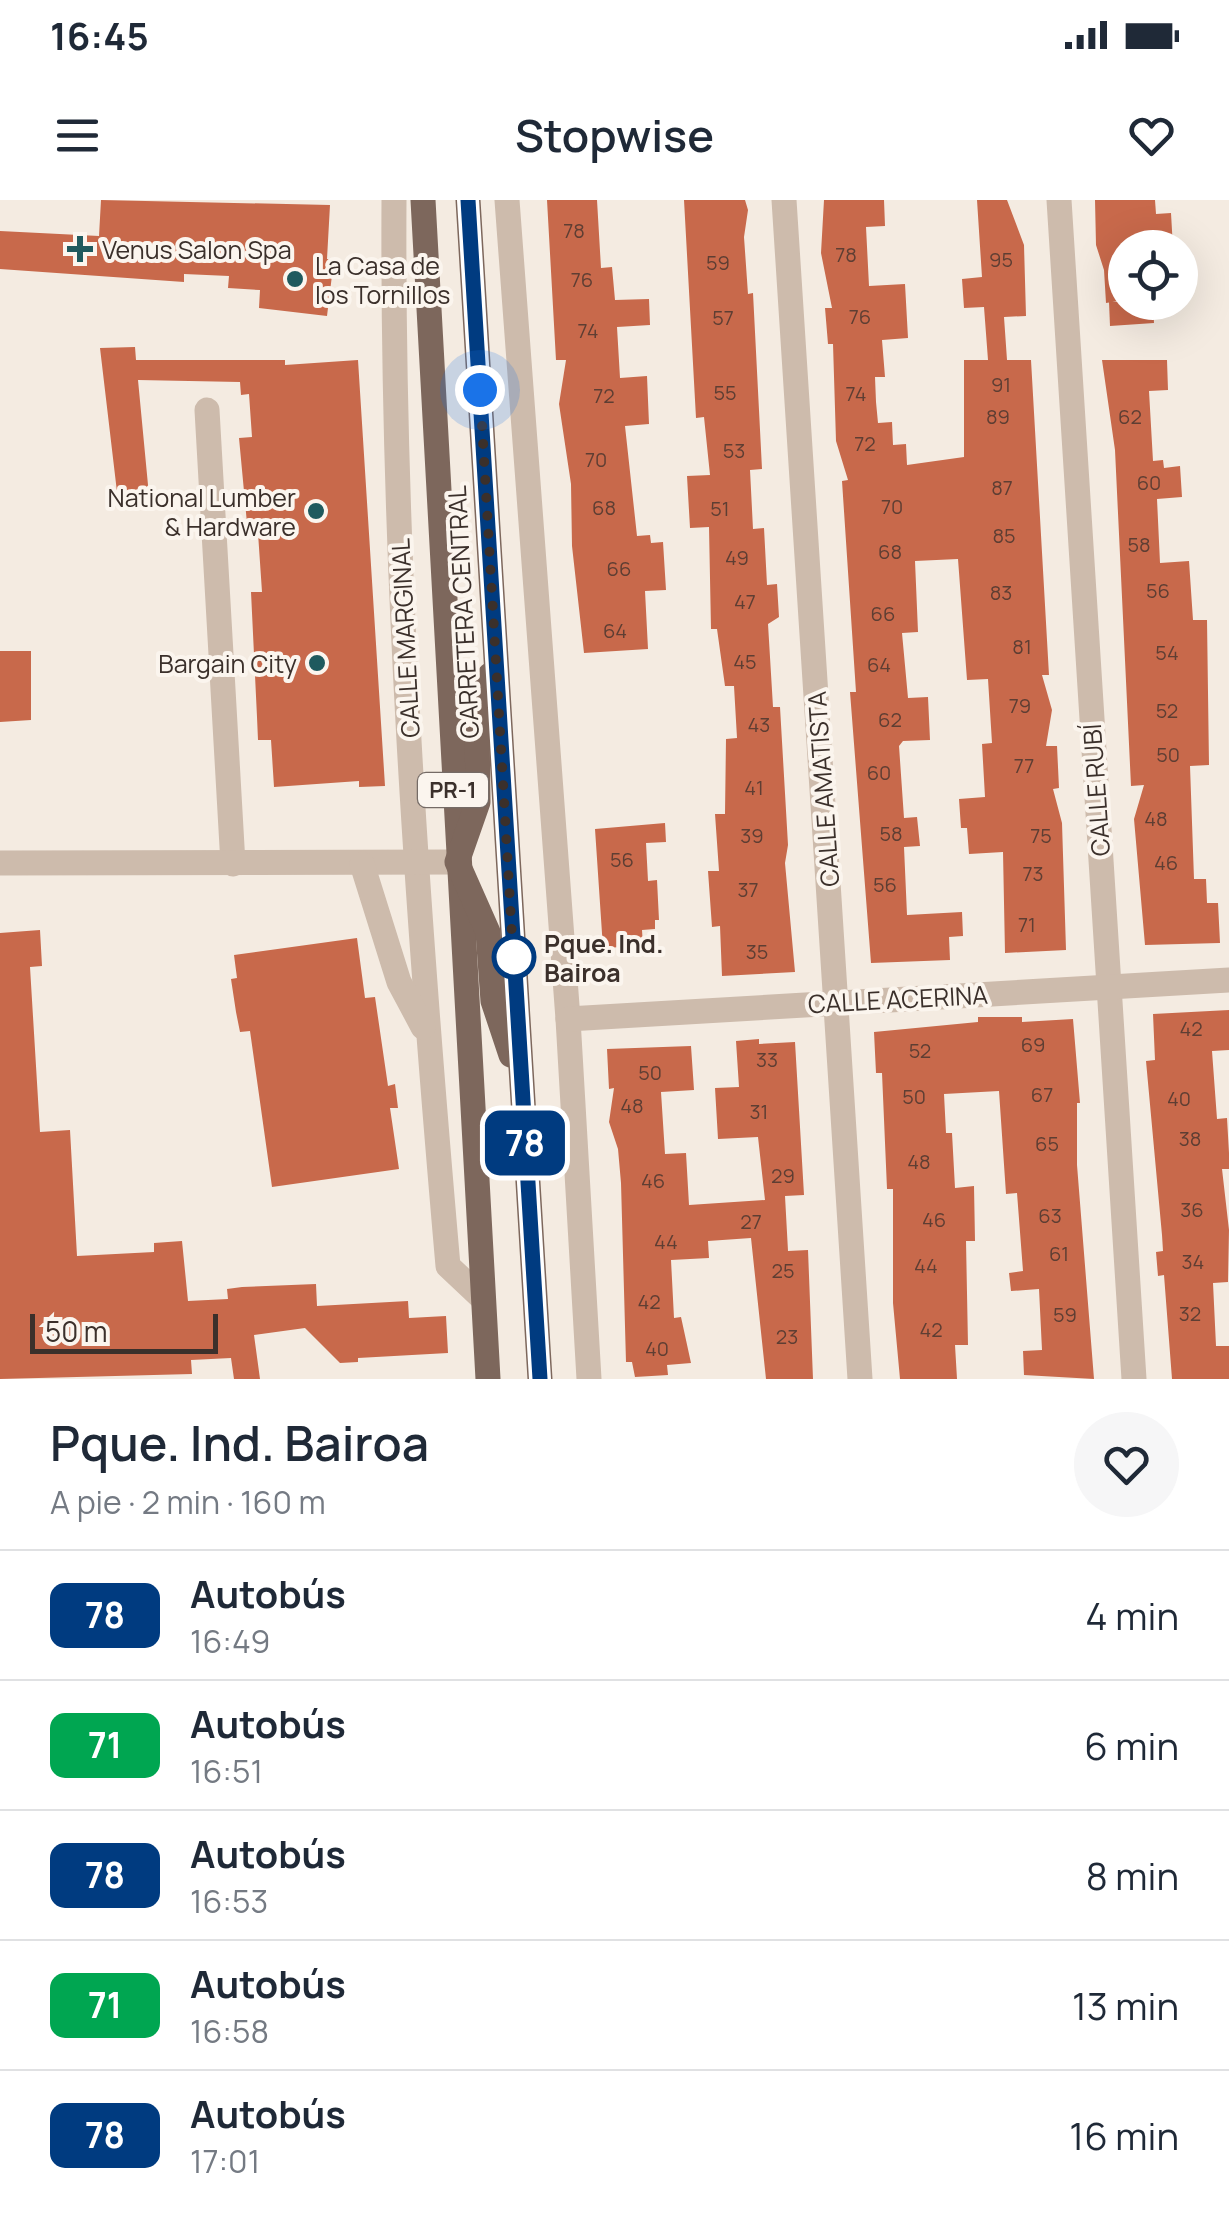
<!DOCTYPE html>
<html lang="es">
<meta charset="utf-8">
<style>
body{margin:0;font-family:Manrope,sans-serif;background:#f6f6f7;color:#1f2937;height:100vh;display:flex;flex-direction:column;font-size:38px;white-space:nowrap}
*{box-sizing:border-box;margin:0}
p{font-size:32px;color:#747a83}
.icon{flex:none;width:55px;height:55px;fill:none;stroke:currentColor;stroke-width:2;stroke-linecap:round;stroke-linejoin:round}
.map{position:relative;height:1179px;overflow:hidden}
.panel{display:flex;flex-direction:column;background:#fff;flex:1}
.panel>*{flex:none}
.badge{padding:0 20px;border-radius:15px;font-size:35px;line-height:65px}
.tools{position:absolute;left:1108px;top:30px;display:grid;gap:20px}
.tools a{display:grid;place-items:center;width:90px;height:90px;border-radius:50%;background:#fff;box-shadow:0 10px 40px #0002;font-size:50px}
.scale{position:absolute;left:30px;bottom:25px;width:188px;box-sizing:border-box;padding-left:10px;border:5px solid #3b302b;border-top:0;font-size:28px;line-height:35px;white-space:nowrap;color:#3b302b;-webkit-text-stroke:8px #fbf5ee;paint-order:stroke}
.you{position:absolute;width:50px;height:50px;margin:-25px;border:8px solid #fff;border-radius:50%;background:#1a73e8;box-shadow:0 0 0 15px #1a73e833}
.map>.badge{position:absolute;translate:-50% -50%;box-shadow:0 0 0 5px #fff}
.round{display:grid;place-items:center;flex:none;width:105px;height:105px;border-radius:52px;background:#f6f6f7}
.head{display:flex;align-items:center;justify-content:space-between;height:170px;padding:0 50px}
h1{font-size:48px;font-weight:600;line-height:75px}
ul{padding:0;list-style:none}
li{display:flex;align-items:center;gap:30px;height:130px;padding:0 50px;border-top:2px solid #e0e1e3}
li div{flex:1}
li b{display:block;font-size:38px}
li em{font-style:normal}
li .badge{min-width:110px;font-weight:700;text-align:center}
.status{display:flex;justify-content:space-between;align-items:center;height:70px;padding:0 50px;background:#fff;direction:ltr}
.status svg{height:28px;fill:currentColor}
header{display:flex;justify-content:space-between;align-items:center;height:130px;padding:0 50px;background:#fff;font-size:45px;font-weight:600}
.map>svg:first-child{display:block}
.building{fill:#c8694b}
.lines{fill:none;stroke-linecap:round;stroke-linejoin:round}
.minor{stroke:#cdbbac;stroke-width:25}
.major{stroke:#7d675c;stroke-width:25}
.line-casing{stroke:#fff;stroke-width:22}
.line{stroke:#003b80;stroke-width:15}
.walk{stroke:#3b302b;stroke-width:10;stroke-dasharray:0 18}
.poi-dot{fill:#1f5a5e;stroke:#fbf5ee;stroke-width:4}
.stop-dot{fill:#fff;stroke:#003b80;stroke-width:5}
.labels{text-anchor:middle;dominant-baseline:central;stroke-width:8;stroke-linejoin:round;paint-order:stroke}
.number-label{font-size:20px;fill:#5e3e33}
.shield{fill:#fbf5ee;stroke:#756b66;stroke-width:2.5}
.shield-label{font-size:22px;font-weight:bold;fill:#3b302b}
.poi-label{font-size:25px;fill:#3b302b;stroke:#fbf5ee;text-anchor:start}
.street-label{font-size:25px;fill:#3b302b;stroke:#fbf5ee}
.stop-label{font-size:25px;font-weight:bold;fill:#3b302b;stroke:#fbf5ee;text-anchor:start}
</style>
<div class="status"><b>16:45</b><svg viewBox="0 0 49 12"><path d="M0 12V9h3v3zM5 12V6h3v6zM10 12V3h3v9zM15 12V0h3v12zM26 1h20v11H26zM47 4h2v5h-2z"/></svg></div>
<header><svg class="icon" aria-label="menu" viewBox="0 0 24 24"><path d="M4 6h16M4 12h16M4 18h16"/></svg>Stopwise<svg class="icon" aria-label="heart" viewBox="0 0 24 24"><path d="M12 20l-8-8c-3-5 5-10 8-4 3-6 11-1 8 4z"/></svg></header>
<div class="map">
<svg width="1229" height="1179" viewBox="0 0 1229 1179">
<rect width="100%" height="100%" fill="#f4ebe1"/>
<g class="building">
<path d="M 101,0 L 330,5 L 327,59 L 334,59 L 327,116 L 259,108 L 260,90 L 228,88 L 229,76 L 184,74 L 184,82 L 0,69 L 0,31 L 99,36 Z"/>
<path d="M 547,0 L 597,0 L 601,68 L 612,67 L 615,100 L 649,99 L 650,125 L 617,127 L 620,178 L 647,176 L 649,224 L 625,226 L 637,336 L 650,335 L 651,343 L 663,342 L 666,390 L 645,391 L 648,449 L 584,453 L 572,346 L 571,284 L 559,204 L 566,160 L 556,160 Z"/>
<path d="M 684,0 L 745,0 L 748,10 L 744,37 L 748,94 L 753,93 L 762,269 L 750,270 L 753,329 L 764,328 L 767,385 L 777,384 L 779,417 L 768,424 L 773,507 L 780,507 L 788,645 L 785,663 L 795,772 L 722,776 L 720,726 L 712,727 L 708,671 L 719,671 L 715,614 L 725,614 L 726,539 L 737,538 L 734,486 L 725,486 L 717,429 L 711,429 L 709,327 L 690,328 L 687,276 L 710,275 L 704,217 L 696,218 Z"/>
<path d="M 824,0 L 884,0 L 885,26 L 866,27 L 869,86 L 905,84 L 908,138 L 882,140 L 885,177 L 875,177 L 876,202 L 878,223 L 892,222 L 893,245 L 906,244 L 907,265 L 964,257 L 964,160 L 988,160 L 984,107 L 964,108 L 962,79 L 982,77 L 977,0 L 1007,0 L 1024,45 L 1026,116 L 1004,117 L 1007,160 L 1031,160 L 1049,475 L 1042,475 L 1052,510 L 1046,546 L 1057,546 L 1059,588 L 1053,589 L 1062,623 L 1066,750 L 1005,753 L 1003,652 L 969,654 L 967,628 L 961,628 L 959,599 L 985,597 L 982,544 L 992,543 L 988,479 L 967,480 L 958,359 L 915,361 L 918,432 L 902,433 L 908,498 L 928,497 L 930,540 L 903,541 L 899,546 L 904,618 L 917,617 L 920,646 L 904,647 L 907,715 L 962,712 L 963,736 L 949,737 L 950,760 L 871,763 L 850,492 L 856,492 L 842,281 L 848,280 L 836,241 L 833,144 L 828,144 L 825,108 L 832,108 L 821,53 Z"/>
<path d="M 1095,0 L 1155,0 L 1156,14 L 1171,13 L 1173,48 L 1125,48 L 1125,100 L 1106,103 L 1104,70 L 1096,45 Z"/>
<path d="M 1109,102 L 1153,102 L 1154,123 L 1110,126 Z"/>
<path d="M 135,147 L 136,160 L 285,160 L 285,165 L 358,160 L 385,586 L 359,587 L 359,581 L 274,587 L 271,540 L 258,540 L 257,517 L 251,392 L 262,392 L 258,333 L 248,334 L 239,238 L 252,237 L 249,194 L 241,195 L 240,182 L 138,180 L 150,306 L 119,309 L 100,148 Z"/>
<path d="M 1102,160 L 1167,160 L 1168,190 L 1149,191 L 1153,261 L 1163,260 L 1164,268 L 1180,266 L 1182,297 L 1157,299 L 1160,363 L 1189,361 L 1193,420 L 1207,420 L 1209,565 L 1190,566 L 1194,679 L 1206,679 L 1207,703 L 1218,703 L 1220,743 L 1145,745 L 1134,619 L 1144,585 L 1131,586 L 1115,250 Z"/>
<path d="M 0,451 L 31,451 L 31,520 L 0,522 Z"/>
<path d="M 665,623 L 666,642 L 646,643 L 648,681 L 657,680 L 659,720 L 655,720 L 655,729 L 642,730 L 643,746 L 603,748 L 595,629 Z"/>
<path d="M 40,730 L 42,766 L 30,767 L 40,932 L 70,930 L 77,1056 L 154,1052 L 154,1043 L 182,1041 L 188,1101 L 228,1099 L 227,1089 L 242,1087 L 316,1084 L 317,1106 L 408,1101 L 409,1118 L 446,1116 L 448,1153 L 358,1158 L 358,1162 L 340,1163 L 305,1128 L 254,1135 L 260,1179 L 234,1179 L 231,1158 L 191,1160 L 192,1174 L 0,1179 L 0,733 Z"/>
<path d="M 357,738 L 365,798 L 375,797 L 388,886 L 395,884 L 398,908 L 390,908 L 399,969 L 272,987 L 250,831 L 240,832 L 236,812 L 231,779 L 237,778 L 234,755 Z"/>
<path d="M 1229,810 L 1229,850 L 1212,851 L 1217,919 L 1227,918 L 1229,953 L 1229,969 L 1222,969 L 1229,1030 L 1228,1082 L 1213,1083 L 1216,1146 L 1229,1146 L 1229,1179 L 1172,1179 L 1164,1075 L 1158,1076 L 1156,1052 L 1163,1051 L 1162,1035 L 1146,861 L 1155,860 L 1153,814 Z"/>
<path d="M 978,817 L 1022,817 L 1022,822 L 1073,819 L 1080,903 L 1077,903 L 1077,965 L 1094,1179 L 1024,1175 L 1023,1151 L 1042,1150 L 1039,1089 L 1011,1091 L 1009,1073 L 1023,1071 L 1017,993 L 1006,994 L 999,891 L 944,894 L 946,933 L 952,933 L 955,988 L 974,986 L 975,1041 L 966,1041 L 968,1145 L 955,1145 L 957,1179 L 900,1179 L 893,1103 L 893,989 L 887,989 L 882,873 L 876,873 L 874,832 L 978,822 Z"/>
<path d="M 759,839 L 759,844 L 795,842 L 804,995 L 785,996 L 788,1051 L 808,1050 L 813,1179 L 766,1179 L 751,1038 L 708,1041 L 709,1058 L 671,1060 L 674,1118 L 681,1117 L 691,1163 L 667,1165 L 668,1175 L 635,1177 L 632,1162 L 626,1162 L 621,983 L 618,949 L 609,922 L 614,888 L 609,889 L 607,849 L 691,846 L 694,890 L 661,892 L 665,954 L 686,953 L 689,1005 L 765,1000 L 758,937 L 718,939 L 715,888 L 739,887 L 736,841 Z"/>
</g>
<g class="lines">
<g class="minor">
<path d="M 394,0 C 392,356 417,712 448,1066 L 483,1099"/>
<path d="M 507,0 L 568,819 L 589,1179"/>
<path d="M 784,0 L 860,1179"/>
<path d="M 1059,0 L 1134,1179"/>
<path d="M 207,210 L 233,664"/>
<path d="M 0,663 L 457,662"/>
<path d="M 362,664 L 399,782 L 423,827"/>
<path d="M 568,819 L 1229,780"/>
</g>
<g class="major">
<path d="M 423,0 L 488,1179"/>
<path d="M 468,0 L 540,1179"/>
<path d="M 490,475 L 477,521 L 478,602 L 457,662 L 488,732 L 493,801 L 511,855"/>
</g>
</g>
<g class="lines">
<g class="line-casing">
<path id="line" d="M 468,0 L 540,1179"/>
</g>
<use href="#line" class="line"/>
<path class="walk" d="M 480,190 L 514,770 L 514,757"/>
</g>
<g class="poi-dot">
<path d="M75 34h10v10h10v10h-10v10h-10v-10h-10v-10h10z"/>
<circle cx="295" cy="79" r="10"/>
<circle cx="316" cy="311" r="10"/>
<circle cx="317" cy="463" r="10"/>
</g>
<circle class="stop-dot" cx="514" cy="757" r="20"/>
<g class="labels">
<g class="number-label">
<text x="574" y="30">78</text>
<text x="846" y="54">78</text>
<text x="1001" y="59">95</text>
<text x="718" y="62">59</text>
<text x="582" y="79">76</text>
<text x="860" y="116">76</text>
<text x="723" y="117">57</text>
<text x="588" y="130">74</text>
<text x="1001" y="184">91</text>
<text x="725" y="192">55</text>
<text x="856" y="193">74</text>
<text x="604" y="195">72</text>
<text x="998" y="216">89</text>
<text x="1130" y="216">62</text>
<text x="865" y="243">72</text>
<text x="734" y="250">53</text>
<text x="596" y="259">70</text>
<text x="1149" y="282">60</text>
<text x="1002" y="287">87</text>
<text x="892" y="306">70</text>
<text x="604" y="307">68</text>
<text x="720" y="308">51</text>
<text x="1004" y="335">85</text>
<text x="1139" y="344">58</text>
<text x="890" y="351">68</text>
<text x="737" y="357">49</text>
<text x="619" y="368">66</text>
<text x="1158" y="390">56</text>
<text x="1001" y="392">83</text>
<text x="745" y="401">47</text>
<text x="883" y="413">66</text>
<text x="615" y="430">64</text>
<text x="1022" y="446">81</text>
<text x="1167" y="452">54</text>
<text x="745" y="461">45</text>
<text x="879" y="464">64</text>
<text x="1020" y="505">79</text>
<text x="1167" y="510">52</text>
<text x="890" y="519">62</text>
<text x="759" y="524">43</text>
<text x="1168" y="554">50</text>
<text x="1024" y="565">77</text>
<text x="879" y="572">60</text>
<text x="754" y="587">41</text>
<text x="1156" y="618">48</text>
<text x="891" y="633">58</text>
<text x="752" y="635">39</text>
<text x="1041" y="635">75</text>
<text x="622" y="659">56</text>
<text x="1166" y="662">46</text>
<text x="1033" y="673">73</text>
<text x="885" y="684">56</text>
<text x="748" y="689">37</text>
<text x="1027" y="724">71</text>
<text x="757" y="751">35</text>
<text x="1191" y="828">42</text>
<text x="1033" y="844">69</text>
<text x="920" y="850">52</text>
<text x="767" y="859">33</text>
<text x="650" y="872">50</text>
<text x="1042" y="894">67</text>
<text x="914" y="896">50</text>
<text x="1179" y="898">40</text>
<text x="632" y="905">48</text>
<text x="759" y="911">31</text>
<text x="1190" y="938">38</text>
<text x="1047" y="943">65</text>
<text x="919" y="961">48</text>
<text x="783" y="975">29</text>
<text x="653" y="980">46</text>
<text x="1192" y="1009">36</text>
<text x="1050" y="1015">63</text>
<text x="934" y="1019">46</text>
<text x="751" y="1021">27</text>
<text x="666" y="1041">44</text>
<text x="1059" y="1053">61</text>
<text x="1193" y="1061">34</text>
<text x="926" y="1065">44</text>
<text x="783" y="1070">25</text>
<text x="649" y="1101">42</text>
<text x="1190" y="1113">32</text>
<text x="1065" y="1114">59</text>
<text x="931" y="1129">42</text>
<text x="787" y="1136">23</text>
<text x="657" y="1148">40</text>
</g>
<rect class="shield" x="418" y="573" width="70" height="34" rx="8"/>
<g class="shield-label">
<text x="453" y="590">PR-1</text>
</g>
<g class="poi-label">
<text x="102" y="49">Venus Salon Spa</text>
<text x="315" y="65">La Casa de<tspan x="315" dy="29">los Tornillos</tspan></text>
<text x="296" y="297" text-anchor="end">National Lumber<tspan x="296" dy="29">&amp; Hardware</tspan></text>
<text x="297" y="463" text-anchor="end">Bargain City</text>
</g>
<g class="street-label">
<text transform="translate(463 412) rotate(-93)">CARRETERA CENTRAL</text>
<text transform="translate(405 438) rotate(-93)">CALLE MARGINAL</text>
<text transform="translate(823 589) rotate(-94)">CALLE AMATISTA</text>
<text transform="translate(1096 590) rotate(-94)">CALLE RUBÍ</text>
<text transform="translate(898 799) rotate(-3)">CALLE ACERINA</text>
</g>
<g class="stop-label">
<text x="544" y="743">Pque. Ind.<tspan x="544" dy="29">Bairoa</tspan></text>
</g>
</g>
</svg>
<div class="tools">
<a><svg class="icon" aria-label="locate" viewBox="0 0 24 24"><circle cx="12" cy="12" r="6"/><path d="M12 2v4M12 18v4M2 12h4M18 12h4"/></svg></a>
</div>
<div class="scale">50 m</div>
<div class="you" style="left:480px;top:190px"></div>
<b class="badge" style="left:525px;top:943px;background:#003b80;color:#fff">78</b>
</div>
<section class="panel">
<div class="head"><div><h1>Pque. Ind. Bairoa</h1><p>A pie · 2 min · 160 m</p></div><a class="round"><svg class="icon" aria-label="heart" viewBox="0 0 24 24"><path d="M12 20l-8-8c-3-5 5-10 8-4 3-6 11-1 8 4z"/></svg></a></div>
<ul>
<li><span class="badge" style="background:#003b80;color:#fff">78</span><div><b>Autobús</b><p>16:49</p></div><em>4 min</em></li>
<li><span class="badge" style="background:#00a651;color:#fff">71</span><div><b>Autobús</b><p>16:51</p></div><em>6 min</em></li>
<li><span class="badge" style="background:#003b80;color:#fff">78</span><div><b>Autobús</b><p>16:53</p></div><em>8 min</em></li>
<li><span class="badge" style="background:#00a651;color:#fff">71</span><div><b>Autobús</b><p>16:58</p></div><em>13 min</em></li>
<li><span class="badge" style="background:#003b80;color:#fff">78</span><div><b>Autobús</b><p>17:01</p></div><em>16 min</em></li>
</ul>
</section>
